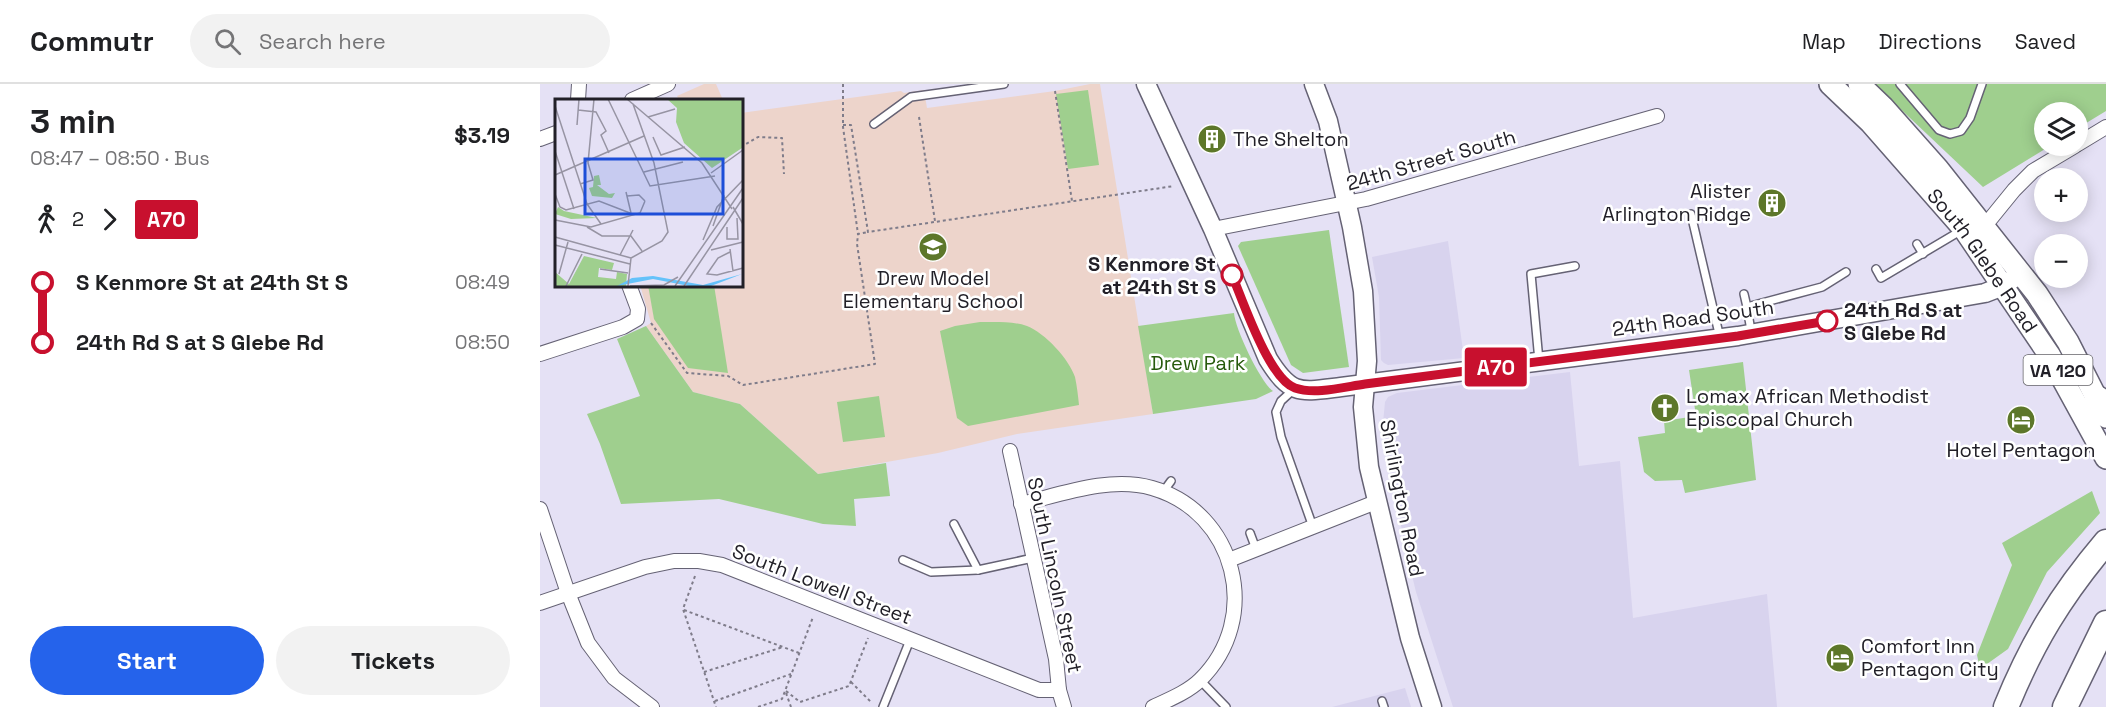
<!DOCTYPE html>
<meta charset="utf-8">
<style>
body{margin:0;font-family:"Space Grotesk",sans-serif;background:#f2f2f2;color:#202124;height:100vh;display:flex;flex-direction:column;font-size:22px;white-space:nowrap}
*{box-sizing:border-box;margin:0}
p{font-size:20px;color:#757577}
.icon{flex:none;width:33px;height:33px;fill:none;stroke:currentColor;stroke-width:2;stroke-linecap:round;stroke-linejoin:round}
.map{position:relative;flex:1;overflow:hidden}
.side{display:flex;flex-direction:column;background:#fff;width:540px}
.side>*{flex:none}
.badge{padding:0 12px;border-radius:4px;font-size:21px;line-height:39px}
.tools{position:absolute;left:1494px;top:18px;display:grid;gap:12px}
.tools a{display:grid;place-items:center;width:54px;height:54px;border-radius:50%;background:#fff;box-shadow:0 3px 15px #0003;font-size:30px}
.map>.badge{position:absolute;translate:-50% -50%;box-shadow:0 0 0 3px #fff}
.legs{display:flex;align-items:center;gap:9px;height:66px;padding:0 30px;font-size:20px}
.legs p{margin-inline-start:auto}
.head{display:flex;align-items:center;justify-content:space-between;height:102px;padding:0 30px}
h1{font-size:33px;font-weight:700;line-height:45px}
.cta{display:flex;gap:12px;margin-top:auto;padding:12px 30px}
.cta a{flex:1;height:69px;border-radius:36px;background:#2563eb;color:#fff;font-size:24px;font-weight:700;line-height:69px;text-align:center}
.cta a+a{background:#f2f2f2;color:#202124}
ul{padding:0 30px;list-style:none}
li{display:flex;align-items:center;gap:21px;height:60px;font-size:22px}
li i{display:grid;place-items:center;width:9px;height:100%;margin:0 8px;background:currentColor}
li i::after{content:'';width:15px;height:15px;margin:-8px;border:4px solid;border-radius:50%;background:#fff}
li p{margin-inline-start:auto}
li:first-child i{background:linear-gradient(#0000 50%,currentColor 0)}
li:last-child i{background:linear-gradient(currentColor 50%,#0000 0)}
header{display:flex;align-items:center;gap:36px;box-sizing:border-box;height:84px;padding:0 30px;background:#fff;border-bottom:2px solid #e0e0e0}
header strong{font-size:28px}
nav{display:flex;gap:33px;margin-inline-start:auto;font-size:21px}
.search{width:420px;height:54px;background:#f2f2f2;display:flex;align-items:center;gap:15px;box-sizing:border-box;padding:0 21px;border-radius:33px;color:#757577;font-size:22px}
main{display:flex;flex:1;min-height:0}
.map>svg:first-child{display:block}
.built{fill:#d8d3ee}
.education{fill:#edd4cb}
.green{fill:#9fcf8e}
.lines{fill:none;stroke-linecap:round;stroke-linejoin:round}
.lane-casing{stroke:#656274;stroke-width:10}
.street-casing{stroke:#656274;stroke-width:16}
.secondary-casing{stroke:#656274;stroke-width:21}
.primary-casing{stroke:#656274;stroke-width:24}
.highway-casing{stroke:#656274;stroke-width:27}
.path{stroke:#7f7c8a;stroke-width:2;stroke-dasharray:3 3;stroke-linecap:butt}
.lane{stroke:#fff;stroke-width:7}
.street{stroke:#fff;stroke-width:14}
.secondary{stroke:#fff;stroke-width:18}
.primary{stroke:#fff;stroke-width:21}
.highway{stroke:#fff;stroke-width:24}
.line-1-casing{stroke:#fff;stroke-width:14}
.line-1{stroke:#c8102e;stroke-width:9}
.stop-1-dot{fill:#fff;stroke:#c8102e;stroke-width:3}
.labels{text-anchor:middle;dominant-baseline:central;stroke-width:5;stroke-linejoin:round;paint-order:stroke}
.shield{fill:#fff;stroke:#646368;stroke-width:1.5}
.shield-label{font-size:18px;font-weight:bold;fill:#222028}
.poi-label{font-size:20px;fill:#222028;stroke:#fff;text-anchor:start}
.street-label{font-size:20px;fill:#222028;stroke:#fff}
.stop-label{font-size:20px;font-weight:bold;fill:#222028;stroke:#fff;text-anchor:end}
.park-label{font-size:20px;fill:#265a0b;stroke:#fff}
.inset-road{fill:none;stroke:#9794a3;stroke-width:1.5}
.view{fill:#1d4ed8;fill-opacity:0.15;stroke:#1d4ed8;stroke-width:3}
.inset-edge{fill:none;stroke:#222028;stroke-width:3}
</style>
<header>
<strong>Commutr</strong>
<div class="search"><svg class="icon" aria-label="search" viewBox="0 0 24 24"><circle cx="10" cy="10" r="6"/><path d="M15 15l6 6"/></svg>Search here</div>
<nav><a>Map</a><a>Directions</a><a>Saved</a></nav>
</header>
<main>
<section class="side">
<div class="head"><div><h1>3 min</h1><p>08:47 – 08:50 · Bus</p></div><b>$3.19</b></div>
<div class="legs"><svg class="icon" aria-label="walk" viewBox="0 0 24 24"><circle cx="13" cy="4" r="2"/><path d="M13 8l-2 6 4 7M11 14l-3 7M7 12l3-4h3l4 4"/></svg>2<svg class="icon" aria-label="forward" viewBox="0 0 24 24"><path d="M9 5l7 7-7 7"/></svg><b class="badge" style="background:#c8102e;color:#fff">A70</b></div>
<ul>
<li><i style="color:#c8102e"></i><b>S Kenmore St at 24th St S</b><p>08:49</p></li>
<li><i style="color:#c8102e"></i><b>24th Rd S at S Glebe Rd</b><p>08:50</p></li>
</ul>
<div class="cta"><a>Start</a><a>Tickets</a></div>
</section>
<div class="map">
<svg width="1566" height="623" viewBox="0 0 1566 623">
<rect width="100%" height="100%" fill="#e5e1f5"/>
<g class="built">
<path d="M 908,157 L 924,274 L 848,281 L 844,279 L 841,276 L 839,213 L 832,173 Z"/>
<path d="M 1030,288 L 1039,382 L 1080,377 L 1093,534 L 1227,510 L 1237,623 L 913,623 L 876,508 L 868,475 L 848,379 L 843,339 L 845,318 L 848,313 L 857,309 Z"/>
<path d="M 865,604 L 871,623 L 792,623 Z"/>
</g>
<g class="education">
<path d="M 164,0 L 176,0 L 183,16 L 139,16 L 137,12 Z"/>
<path d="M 550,0 L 560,0 L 613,330 L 477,350 L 398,369 L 278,390 L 200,320 L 153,308 L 106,242 L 111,239 L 100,201 L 201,201 L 201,29 L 361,7 L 364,9 L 384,6 L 387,24 L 515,7 Z"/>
</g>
<g class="green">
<path d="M 1334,0 L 1566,0 L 1566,27 L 1538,44 L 1538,28 L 1504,28 L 1504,62 L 1510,62 L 1443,103 Z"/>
<path d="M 548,6 L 559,81 L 528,85 L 516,10 Z"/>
<path d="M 789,146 L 809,283 L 763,289 L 751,281 L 698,162 L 701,158 Z"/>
<path d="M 108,201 L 174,201 L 188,289 L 148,284 L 114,235 Z"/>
<path d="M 694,229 C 695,245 721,299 733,307 L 716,315 L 613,330 L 598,242 Z"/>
<path d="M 440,238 C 455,238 472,237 487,242 C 505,249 529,275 535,293 C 537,302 538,312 539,321 L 428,342 L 417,334 L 400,247 L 415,242 Z"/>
<path d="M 106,242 L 153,308 L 200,320 L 278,390 L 346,379 L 350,412 L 314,415 L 316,442 L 283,440 L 179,415 L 81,420 L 60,360 L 47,330 L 100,312 L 77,255 Z"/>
<path d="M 1203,278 L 1216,396 L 1145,409 L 1142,396 L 1115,397 L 1104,388 L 1098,353 L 1125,349 L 1124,337 L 1156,332 L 1149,286 Z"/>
<path d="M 339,312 L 345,353 L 303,358 L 297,318 Z"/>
<path d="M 1552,407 L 1560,429 L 1507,488 L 1468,565 L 1440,585 L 1437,571 L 1472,481 L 1462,459 Z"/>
</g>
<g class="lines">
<g class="lane-casing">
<g id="lane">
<path d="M 1360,0 L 1399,46 L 1410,50 L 1421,47 L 1430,34 L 1442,0"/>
<path d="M 334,40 L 371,13 L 464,0"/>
<path d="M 1151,130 L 1180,254"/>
<path d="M 1377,160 L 1383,170"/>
<path d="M 1336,185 L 1341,194 L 1422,146"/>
<path d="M 1204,210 L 1207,223"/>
<path d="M 1211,247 L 1207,223 L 1282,203 L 1306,188"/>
<path d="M 999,277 L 991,190 L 1035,182"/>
<path d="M 753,306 L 741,317 L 736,328 L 741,353 L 773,443"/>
<path d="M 623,408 L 631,397"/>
<path d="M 414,440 L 438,486"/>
<path d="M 710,449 L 716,465"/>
<path d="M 363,476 L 391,488 L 438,486 L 493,474"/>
<path d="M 660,596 L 686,623"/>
<path d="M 842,617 L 844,623"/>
<path d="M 343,623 L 370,556"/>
</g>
</g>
<g class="street-casing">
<g id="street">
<path d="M 38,16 L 39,0"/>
<path d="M 92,16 L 128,0"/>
<path d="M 0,55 L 16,49"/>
<path d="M 1538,60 L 1566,43"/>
<path d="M 673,145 L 826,115 L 1117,32"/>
<path d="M 1439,149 L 1474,106 L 1493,87 L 1535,62"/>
<path d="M 0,270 L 83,243 L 97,235 L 98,225 L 89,201"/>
<path d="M 470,367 L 516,575 L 519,606 L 524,623"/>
<path d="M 481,420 C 522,410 570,392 612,404 C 696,428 723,534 660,596 C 648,608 628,616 613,623"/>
<path d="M 0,425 L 28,509 L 48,559 L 74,594 L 112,623"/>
<path d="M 689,476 L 836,418"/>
<path d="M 0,519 L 105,483 L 134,477 L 159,477 L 182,481 L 499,606 L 519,606"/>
</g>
</g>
<g class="secondary-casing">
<g id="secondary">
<path d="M 606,0 L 673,145 L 728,275 C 751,312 760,308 801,303 L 1198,252 L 1445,209 L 1463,202 L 1481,189"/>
<path d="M 774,0 L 788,37 L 812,143 L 823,207 L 827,277 L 823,323 L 829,383 L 870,554 L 892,623"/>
</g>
</g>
<g class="primary-casing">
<g id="primary">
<path id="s1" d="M 1290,0 L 1331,39 L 1424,145 L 1510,272 L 1566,374"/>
<path d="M 1319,0 L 1343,23 L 1398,85 L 1497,210 L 1528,258 L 1566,333"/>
</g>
</g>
<g class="highway-casing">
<g id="highway">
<path d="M 1557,314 L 1566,320"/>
<path d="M 1466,623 C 1492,559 1521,511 1566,458"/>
<path d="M 1525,623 L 1566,539"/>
</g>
</g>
<g class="path">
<path d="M 303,0 L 303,43 L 318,150 L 328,148"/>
<path d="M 515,7 L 532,117"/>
<path d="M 379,33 L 395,137"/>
<path d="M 303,41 L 311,41 L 328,148 L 634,102"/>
<path d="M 201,63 L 218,53 L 242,54 L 244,90"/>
<path d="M 111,239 L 147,289 L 188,292 L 203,301 L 335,280 L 317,160 L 318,150"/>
<path d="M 155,492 L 143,525 L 176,623"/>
<path d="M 144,526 L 259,569"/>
<path d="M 164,588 L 243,563"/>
<path d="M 311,598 L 332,619"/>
<path d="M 246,607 L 260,618 L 309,602 L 328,554"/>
<path d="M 246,609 L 251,623"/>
<path d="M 175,617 L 251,590"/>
<path d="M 218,623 L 242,615 L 273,533"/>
</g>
<use href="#lane" class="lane"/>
<use href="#street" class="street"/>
<use href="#secondary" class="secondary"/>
<use href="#primary" class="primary"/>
<use href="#highway" class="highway"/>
</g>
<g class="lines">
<g class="line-1-casing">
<path id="line-1" d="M 692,191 C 703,217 729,295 755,304 C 775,311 804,303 825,300 L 1198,252 L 1287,237"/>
</g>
<use href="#line-1" class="line-1"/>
</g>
<defs>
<g id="building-disc" transform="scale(1.5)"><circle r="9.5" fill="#5d772a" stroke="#fff"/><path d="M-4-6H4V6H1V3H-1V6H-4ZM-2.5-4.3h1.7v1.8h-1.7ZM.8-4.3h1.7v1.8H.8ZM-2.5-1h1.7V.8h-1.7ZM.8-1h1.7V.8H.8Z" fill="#fff"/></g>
<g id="school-disc" transform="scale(1.5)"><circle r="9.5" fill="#5d772a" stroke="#fff"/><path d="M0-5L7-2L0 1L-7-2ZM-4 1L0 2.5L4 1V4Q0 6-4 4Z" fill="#fff"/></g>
<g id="church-disc" transform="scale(1.5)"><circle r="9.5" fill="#5d772a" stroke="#fff"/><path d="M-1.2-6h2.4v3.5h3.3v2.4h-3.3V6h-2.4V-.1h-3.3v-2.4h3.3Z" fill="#fff"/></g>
<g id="hotel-disc" transform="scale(1.5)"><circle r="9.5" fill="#5d772a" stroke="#fff"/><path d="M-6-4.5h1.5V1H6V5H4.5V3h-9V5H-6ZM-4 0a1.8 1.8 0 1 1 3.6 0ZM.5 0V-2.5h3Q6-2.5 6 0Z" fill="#fff"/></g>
</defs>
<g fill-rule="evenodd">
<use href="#building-disc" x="672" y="55"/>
<use href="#building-disc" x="1232" y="119"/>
<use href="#school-disc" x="393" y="163"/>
<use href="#church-disc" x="1125" y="324"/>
<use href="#hotel-disc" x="1481" y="336"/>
<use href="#hotel-disc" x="1300" y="574"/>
</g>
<g class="stop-1-dot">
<circle cx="692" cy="191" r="10"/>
<circle cx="1287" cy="237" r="10"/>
</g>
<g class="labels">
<rect class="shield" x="1483.5" y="271" width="69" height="30" rx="4.5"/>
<g class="shield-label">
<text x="1518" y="286">VA 120</text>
</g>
<g class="poi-label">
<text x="693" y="55">The Shelton</text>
<text x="1211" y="107" text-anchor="end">Alister<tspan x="1211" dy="23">Arlington Ridge</tspan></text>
<text x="393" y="194" text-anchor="middle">Drew Model<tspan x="393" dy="23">Elementary School</tspan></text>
<text x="1146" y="312">Lomax African Methodist<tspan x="1146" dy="23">Episcopal Church</tspan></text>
<text x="1481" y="366" text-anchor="middle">Hotel Pentagon</text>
<text x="1321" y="562">Comfort Inn<tspan x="1321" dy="23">Pentagon City</tspan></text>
</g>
<g class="street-label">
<text transform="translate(891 76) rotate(-16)">24th Street South</text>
<text stroke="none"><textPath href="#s1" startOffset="234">South Glebe Road</textPath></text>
<text transform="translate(1153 234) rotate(-8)">24th Road South</text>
<text transform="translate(862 414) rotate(79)">Shirlington Road</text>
<text transform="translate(515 491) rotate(78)">South Lincoln Street</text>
<text transform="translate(282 500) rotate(21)">South Lowell Street</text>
</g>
<g class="stop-label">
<text x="676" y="180">S Kenmore St<tspan x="676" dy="23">at 24th St S</tspan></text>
<text x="1304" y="226" text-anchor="start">24th Rd S at<tspan x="1304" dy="23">S Glebe Rd</tspan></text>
</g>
<g class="park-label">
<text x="658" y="279">Drew Park</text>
</g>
</g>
<g transform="translate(15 15)">
<rect width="188" height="188" fill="#e5e1f5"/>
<path d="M 112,0 L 187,0 L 187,49 L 157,69 L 129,44 L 121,23 L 122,9 ZM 44,76 L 46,86 L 42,86 L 54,95 L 60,94 L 57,99 L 37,97 L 34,89 L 38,88 L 39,77 ZM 3,108 L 9,112 L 42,119 L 16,120 L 0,115 ZM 29,157 L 59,164 L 57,171 L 44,169 L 43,178 L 61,180 L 62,173 L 72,175 L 71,187 L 0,187 L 0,173 L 14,185 Z" fill="#9fcf8e"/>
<path d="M 187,175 L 156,187 L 134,187 L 98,180 L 62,187 L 77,179 L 98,177 L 148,186 Z" fill="#64c2fa"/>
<path class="inset-road" d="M 53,0 L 95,87 L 160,77M 72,0 L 147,64 L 177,110M 0,7 L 32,105 L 46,125M 23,11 L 41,13 L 51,32 L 46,36 L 54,54M 93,18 L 120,10M 22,26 L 24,0M 98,38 L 106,56 L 130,48M 0,52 L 19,110M 89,73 L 128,63M 156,74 L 188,51M 0,76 L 89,37M 25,85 L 38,81 L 33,64 L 39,0M 71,93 L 76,114M 0,95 L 5,108 L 11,111 L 44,102 L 75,114M 72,97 L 84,96 L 90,102M 178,108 L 188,125M 0,121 L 36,128 L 85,114 L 90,102M 158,127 L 169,96M 32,128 L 47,137 L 76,137 L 87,152M 172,128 L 172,140 L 183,140 L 182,119M 0,138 L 76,159M 148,141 L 162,108 L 188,81M 0,146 L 75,165M 175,150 L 178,172M 156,151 L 188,143M 175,153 L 163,159 L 152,175 L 162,176 L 188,169M 65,156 L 78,131M 45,170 L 73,174M 4,175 L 13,143M 11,187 L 27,155M 73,187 L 76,159 L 107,142 L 113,133 L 99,64 L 78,5M 75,187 L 109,186 L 123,178M 120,187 L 188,89M 129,187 L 188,99"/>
<path class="view" d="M 30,60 L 168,60 L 168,115 L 30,115 Z"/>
<rect width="188" height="188" class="inset-edge"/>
</g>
</svg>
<div class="tools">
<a><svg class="icon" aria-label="layers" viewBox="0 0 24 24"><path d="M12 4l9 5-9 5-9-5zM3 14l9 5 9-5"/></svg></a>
<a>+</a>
<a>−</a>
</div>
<b class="badge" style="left:956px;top:283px;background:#c8102e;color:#fff">A70</b>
</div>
</main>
